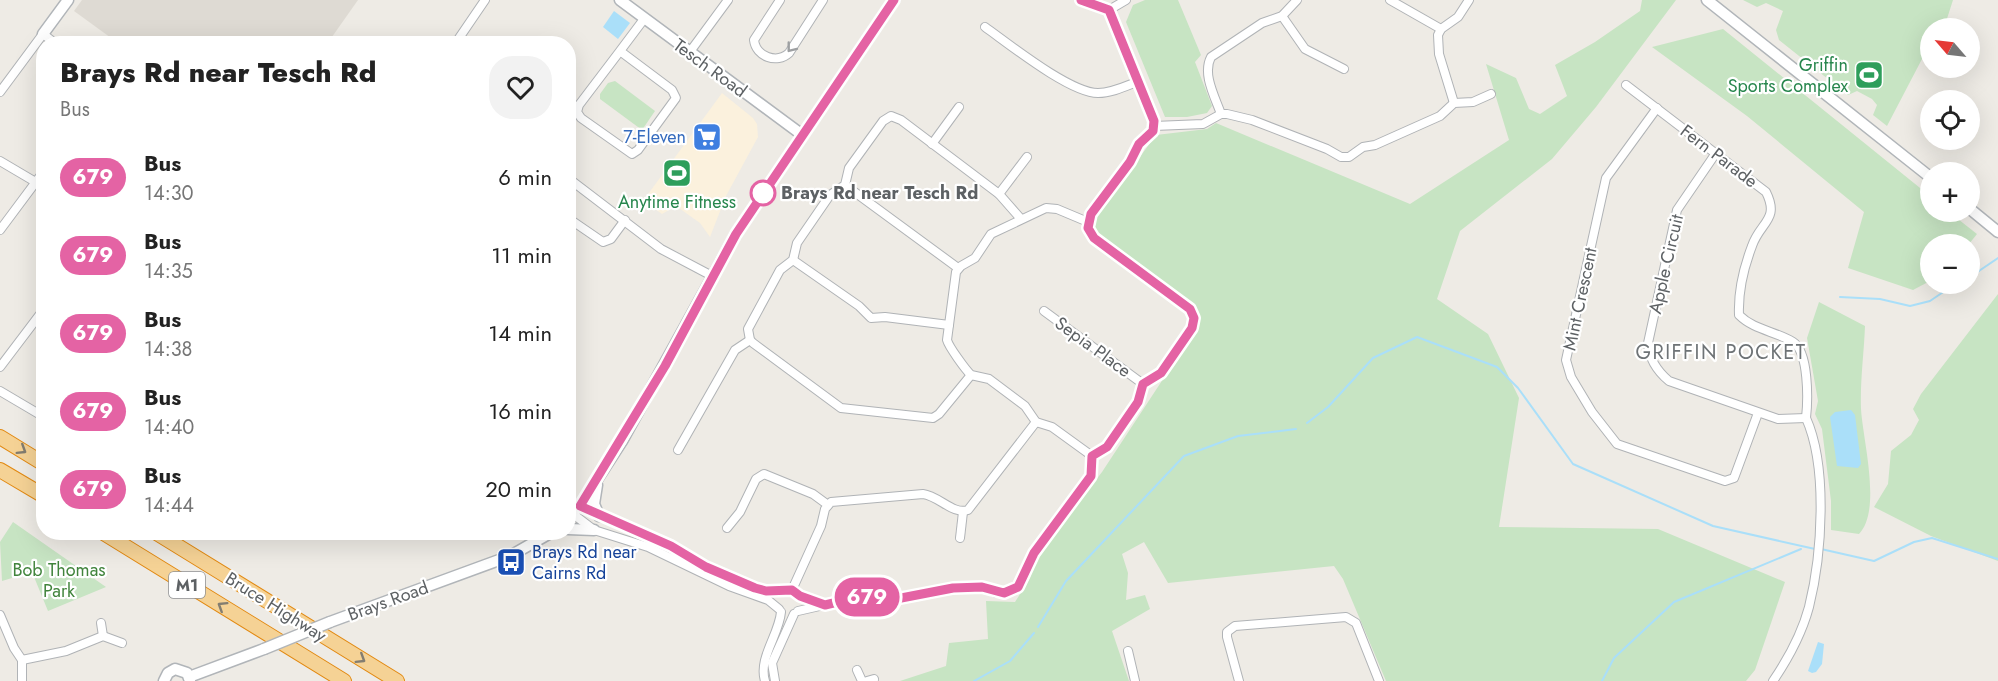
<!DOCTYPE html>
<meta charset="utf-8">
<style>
body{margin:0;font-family:Jost,sans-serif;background:#f2f2f2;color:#222;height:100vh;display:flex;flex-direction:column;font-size:22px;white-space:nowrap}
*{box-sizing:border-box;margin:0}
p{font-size:20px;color:#767676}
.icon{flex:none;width:33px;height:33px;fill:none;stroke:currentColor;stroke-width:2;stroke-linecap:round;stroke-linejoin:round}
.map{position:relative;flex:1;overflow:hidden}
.sheet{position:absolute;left:36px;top:36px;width:540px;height:504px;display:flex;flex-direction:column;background:#fff;border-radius:24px;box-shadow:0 6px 24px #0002}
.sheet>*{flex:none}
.badge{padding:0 12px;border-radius:20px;font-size:21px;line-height:39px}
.needle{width:39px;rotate:298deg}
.buttons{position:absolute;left:1920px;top:18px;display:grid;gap:12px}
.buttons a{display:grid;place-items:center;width:60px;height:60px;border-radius:50%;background:#fff;box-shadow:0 6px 24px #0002;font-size:30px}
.map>.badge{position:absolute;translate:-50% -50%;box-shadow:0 0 0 3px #fff}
.round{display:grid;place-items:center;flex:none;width:63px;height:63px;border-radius:24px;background:#f2f2f2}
.head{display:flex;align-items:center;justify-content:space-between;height:102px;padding:0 24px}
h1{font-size:28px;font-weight:800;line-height:45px}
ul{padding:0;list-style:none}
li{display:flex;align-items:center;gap:18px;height:78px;padding:0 24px}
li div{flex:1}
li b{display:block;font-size:22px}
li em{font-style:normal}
li .badge{min-width:66px;font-weight:700;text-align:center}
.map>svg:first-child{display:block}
.commercial{fill:#fbf1dd}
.education{fill:#dedad3}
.green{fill:#c7e4c3}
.water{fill:#aadff9}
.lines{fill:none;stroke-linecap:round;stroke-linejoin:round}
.stream{stroke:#aadff9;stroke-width:2}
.street-casing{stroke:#b0b3b6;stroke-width:10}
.secondary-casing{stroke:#b1b5b9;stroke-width:13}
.highway-casing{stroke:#e28911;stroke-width:16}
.street{stroke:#fff;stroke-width:8}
.secondary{stroke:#fff;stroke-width:10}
.highway{stroke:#f5d295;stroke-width:14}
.secondary-bridge-casing{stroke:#b1b5b9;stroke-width:13;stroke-linecap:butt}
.secondary-bridge{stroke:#fff;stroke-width:10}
.oneway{stroke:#9ea0a2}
.oneway2{stroke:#837d70}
.line-casing{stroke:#fff;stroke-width:14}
.line{stroke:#e463a4;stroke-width:9}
.stop-dot{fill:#fff;stroke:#e463a4;stroke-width:3}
.labels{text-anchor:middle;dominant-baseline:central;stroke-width:4.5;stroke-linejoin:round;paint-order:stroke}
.shield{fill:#fff;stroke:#8e9092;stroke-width:1.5}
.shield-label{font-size:16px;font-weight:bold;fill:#5d6164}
.leisure-label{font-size:18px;fill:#27864d;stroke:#fff;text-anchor:end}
.street-label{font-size:18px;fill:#5d6164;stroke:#fff}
.shop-label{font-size:18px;fill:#366cbe;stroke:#fff;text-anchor:end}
.stop-label{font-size:18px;font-weight:bold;fill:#5d6164;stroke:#fff;text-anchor:start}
.transit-label{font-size:18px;fill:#164399;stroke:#fff;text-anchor:start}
.park-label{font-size:18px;fill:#41843c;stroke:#fff}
.neighbourhood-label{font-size:20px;letter-spacing:1.5px;fill:#6e7376;stroke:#fff}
</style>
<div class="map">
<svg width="1998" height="681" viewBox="0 0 1998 681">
<rect width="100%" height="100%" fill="#eeebe5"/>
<path class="commercial" d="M 722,93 L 753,118 L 757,124 L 758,137 L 726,196 L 710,237 L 700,223 L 676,206 L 662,214 L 643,201 Z"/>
<path class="education" d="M 82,0 L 358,0 L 327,44 L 118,43 L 74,11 Z"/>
<g class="green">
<path d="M 1145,0 L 1178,0 L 1201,55 L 1195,62 L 1212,106 L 1207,113 L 1187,117 L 1165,117 L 1126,22 L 1133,5 Z"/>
<path d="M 1642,0 L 1676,0 L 1596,107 L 1552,159 L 1460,231 L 1437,299 L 1488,334 L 1519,398 L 1499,527 L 1658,529 L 1785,582 L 1755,670 L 1746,681 L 1386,681 L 1343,579 L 1334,566 L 1168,583 L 1144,542 L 1122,554 L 1128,573 L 1126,600 L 1145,595 L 1150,609 L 1112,631 L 1129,681 L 900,681 L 946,666 L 949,643 L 988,639 L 986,601 L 1015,602 L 1030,578 L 1036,558 L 1102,472 L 1196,329 L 1199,318 L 1195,306 L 1095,232 L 1095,218 L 1156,135 L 1207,129 L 1216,123 L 1410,204 L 1509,140 L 1486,64 L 1516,78 L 1529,109 L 1540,114 L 1567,96 L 1555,65 L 1595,42 L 1640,11 Z"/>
<path d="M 1743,0 L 1953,0 L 1944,28 L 1930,28 L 1930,55 L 1922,59 L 1887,126 L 1873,115 L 1877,105 L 1872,99 L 1857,91 L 1848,95 L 1779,40 L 1776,30 L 1783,11 L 1766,3 L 1757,7 Z"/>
<path d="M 1723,29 L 1930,196 L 1930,212 L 1949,212 L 1977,234 L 1969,244 L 1930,244 L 1930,281 L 1913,290 L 1848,268 L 1864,212 L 1747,116 L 1652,47 Z"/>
<path d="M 615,81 L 655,111 L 642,130 L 600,99 L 600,94 L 608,83 Z"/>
<path d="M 1998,294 L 1998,561 L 1931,536 L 1874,507 L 1888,484 L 1891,451 L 1911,435 L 1919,420 L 1913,409 L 1921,394 Z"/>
<path d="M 1819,302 L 1865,326 C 1864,353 1860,381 1861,409 C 1863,441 1882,510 1859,534 L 1831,530 L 1831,501 L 1822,429 L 1815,414 L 1818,401 L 1807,338 Z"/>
<path d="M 13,522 L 106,587 L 48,611 L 32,572 L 2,581 L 0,542 Z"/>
</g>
<g class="water">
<path d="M 614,11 L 630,23 L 618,39 L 603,27 Z"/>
<path d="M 1851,410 L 1855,415 L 1861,464 L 1858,468 L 1837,466 L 1830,417 L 1835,412 Z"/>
<path d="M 1818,642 L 1824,644 L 1822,664 L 1816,672 L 1812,673 L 1808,671 Z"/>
</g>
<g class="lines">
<g class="stream">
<path d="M 1970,277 L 1998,258"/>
<path d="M 1840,297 L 1880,299 L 1910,306 L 1930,301 L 1955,284"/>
<path d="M 1307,423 L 1328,407 L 1373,358 L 1417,337 L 1497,367 L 1518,388 L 1573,464 L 1713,526 L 1815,549"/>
<path d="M 1821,549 L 1874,561 L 1914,542 L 1932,538 L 1998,559"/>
<path d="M 1038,627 L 1066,581 L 1184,456 L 1238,436 L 1296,429"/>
<path d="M 974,681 L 1010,661 L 1034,633"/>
<path d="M 1602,681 L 1614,658 L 1674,602 L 1801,549"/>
</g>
<g class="street-casing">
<g id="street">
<path d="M 780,0 L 754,40 C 756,57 777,64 789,53 L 823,0"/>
<path d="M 1390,0 L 1441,29"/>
<path d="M 1109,10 L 1126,0"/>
<path d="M 1282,16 L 1305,49 L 1344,69"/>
<path d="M 985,27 C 1009,44 1070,93 1098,93 C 1112,93 1126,86 1139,81"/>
<path d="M 455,44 L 485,0"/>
<path d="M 620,51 L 579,105 L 577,112 L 581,118 L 632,154 L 638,150 L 676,98 L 672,90 L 620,51 L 644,19"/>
<path d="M 689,53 L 728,0"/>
<path d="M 1626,85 L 1766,192 C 1780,220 1760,222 1752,246 C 1744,267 1738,292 1739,315 C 1754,330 1775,331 1793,342 C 1809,352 1808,400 1806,418"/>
<path d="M 0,92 L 43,34 L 56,44"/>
<path d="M 1454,103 L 1439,54 L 1438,35 L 1441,29 L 1458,17 L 1469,0"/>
<path d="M 1657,108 L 1606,178 L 1566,360 L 1571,377 L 1592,412 L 1617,444 L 1725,481 L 1734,478 L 1758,413"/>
<path d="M 1221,114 C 1215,97 1202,74 1211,57 L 1262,23 L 1282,16 L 1297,0"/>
<path d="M 1154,126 L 1203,124 L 1221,114 L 1227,114 L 1252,120 L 1327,149 L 1341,157 L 1349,157 L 1363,147 L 1375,145 L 1440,116 L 1454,103 L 1473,102 L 1491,94"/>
<path d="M 932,144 L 959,107"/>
<path d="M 1716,153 L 1677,210 L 1648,343 C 1649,358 1657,371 1669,381 L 1778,419 L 1806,418"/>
<path d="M 0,161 L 44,187"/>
<path d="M 568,178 L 661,249 L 714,277"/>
<path d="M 845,185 L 958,268"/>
<path d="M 999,194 L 1027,157"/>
<path d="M 568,218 L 603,242 L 611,239 L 625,220"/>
<path d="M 1088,222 L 1057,209 L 1046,208 L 991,234 L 975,258 L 961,266 L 956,272 L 947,340 C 949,347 965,369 971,375 L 989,379 L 1025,406 L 1036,422 L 1052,427 L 1092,456"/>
<path d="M 0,230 L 44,171"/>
<path d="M 793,260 L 859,306 L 871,318 L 885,317 L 949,325"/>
<path d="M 1044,311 L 1143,384"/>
<path d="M 0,367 L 44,309"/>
<path d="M 971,375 L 939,414 L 933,418 L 841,408 L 753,343 L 750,340 L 748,329 L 780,270 L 793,260 L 797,243 L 830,195 L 845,185 L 849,168 L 883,121 L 891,116 L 901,120 L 999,194 L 1021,219"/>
<path d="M 0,391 L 44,417"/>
<path d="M 678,450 L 735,350 L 750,340"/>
<path d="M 580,506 L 671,546 L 707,567 L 755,588 L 766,591 L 792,590 L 800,596 L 825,605"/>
<path d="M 573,514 L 594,530 L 648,547 L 729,586 L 768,600 L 779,609"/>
<path d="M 727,528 L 740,512 L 756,479 L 764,474 L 813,494 L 828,505"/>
<path d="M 960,538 L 963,512"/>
<path d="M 792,590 L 821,526 L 825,509 L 831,502 L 923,494 C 939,496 953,515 968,510 L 1036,422"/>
<path d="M 798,611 L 859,597 L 896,599 L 953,588 L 982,587 L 996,593 L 1007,593 L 1018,587 L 1034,553 L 1091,476 L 1092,456 L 1107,447 L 1138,402 L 1143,384 L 1161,373 L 1192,328 L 1194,318 L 1190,309 L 1094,238 L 1087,228 L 1091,214 L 1130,162 L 1139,144 L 1153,131 L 1154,121 L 1109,10 L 1081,0"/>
<path d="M 0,615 L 14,648 L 22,660 L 22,681"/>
<path d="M 101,623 L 103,636"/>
<path d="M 1128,651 L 1135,681"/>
<path d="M 22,660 L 66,651 L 103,636 L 122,643"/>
<path d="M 857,670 L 862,681"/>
<path d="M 765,681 C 758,658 779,635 781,612"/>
<path d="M 775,681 L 772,663 L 794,614"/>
<path d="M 867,681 L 874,679"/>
<path d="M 1239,681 L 1227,637 L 1227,632 L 1235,626 L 1346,617 L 1356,623 L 1379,681"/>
<path d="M 1773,681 C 1788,659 1802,633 1809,607 C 1822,555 1828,467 1806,418"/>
</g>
</g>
<g class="secondary-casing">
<g id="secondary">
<path d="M 620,0 L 801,134"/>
<path d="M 1707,0 L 1930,177"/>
<path d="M 43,34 L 68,0"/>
<path d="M 1970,209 L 1998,232"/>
<path d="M 597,485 L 594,504 L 599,516"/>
<path d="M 568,518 L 580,506 L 622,441 L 736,234 L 894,0"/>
<path d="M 568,529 L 594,530"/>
<path d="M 330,622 L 510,556 L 552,532"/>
<path d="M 189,677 L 264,649"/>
<path d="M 164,681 L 168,673 L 175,669 L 187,673 L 190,681"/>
</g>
</g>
<g class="highway-casing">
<g id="highway">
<path d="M 0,437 L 44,464"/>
<path d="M 0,470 L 44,496"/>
<path d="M 102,532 L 344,681"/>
<path d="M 155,532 L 397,681"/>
</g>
</g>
<use href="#street" class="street"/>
<use href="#secondary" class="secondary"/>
<use href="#highway" class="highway"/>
<g class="secondary-bridge-casing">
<path id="secondary-bridge" d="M 264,649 L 330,622"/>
</g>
<use href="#secondary-bridge" class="secondary-bridge"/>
</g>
<defs><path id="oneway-chevron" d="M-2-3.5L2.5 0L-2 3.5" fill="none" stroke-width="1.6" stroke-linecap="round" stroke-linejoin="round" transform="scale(1.5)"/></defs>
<use class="oneway" href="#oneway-chevron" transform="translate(791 48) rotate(128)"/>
<g class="oneway2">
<use href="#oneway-chevron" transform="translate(22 450) rotate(32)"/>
<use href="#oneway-chevron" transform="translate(222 606) rotate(-148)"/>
<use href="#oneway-chevron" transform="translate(361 659) rotate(32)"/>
</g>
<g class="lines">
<g class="line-casing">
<path id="line" d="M 894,0 L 736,234 L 665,366 L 580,506 L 671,546 L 706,567 L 755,588 L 766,591 L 792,590 L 800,596 L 825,605 L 859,597 L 896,599 L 953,588 L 982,587 L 1004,593 L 1018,587 L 1034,553 L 1091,476 L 1092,456 L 1107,447 L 1138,402 L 1143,384 L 1161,373 L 1192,328 L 1194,318 L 1190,309 L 1094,238 L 1088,228 L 1091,214 L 1130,162 L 1139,144 L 1153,131 L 1154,121 L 1109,10 L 1081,0"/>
</g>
<use href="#line" class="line"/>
</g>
<defs>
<g id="stadium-square" transform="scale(1.5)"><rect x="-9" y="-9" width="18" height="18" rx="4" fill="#2e9e5b" stroke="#fff"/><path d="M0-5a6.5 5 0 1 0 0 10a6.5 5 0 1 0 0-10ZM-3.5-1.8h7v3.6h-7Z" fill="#fff"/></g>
<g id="supermarket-square" transform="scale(1.5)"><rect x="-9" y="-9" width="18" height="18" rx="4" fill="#3f7fe0" stroke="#fff"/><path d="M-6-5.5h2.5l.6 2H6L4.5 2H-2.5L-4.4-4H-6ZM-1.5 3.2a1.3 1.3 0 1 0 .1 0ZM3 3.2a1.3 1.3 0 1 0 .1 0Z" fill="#fff"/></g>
<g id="bus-square" transform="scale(1.5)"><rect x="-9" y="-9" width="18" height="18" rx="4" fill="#1a4fb4" stroke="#fff"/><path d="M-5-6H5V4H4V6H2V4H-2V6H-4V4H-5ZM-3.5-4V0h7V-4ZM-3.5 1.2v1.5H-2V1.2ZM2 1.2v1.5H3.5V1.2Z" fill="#fff"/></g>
</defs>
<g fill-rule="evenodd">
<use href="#stadium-square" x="1869" y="75"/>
<use href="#supermarket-square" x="707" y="137"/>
<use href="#stadium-square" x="677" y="173"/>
<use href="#bus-square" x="511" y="562"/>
</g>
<circle class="stop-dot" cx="763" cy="193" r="12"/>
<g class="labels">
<rect class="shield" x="169" y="572" width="36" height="26" rx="4.5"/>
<g class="shield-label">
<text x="187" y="585">M1</text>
</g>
<g class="leisure-label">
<text x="1848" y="65">Griffin<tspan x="1848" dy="21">Sports Complex</tspan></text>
<text x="677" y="202" text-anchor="middle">Anytime Fitness</text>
</g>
<g class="street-label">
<text transform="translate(710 68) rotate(36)">Tesch Road</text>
<text transform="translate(1719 156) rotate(37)">Fern Parade</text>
<text transform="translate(1666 264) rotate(-77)">Apple Circuit</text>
<text transform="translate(1580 299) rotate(-78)">Mint Crescent</text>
<text transform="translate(1093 347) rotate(36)">Sepia Place</text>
<text transform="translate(388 601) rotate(-20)">Brays Road</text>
<text transform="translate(276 607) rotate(32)">Bruce Highway</text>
</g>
<g class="shop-label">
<text x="686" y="137">7-Eleven</text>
</g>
<g class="stop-label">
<text x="781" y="193">Brays Rd near Tesch Rd</text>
</g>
<g class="transit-label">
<text x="532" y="552">Brays Rd near<tspan x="532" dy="21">Cairns Rd</tspan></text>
</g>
<g class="park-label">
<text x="59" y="570">Bob Thomas<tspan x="59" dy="21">Park</tspan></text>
</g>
<g class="neighbourhood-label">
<text x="1721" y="352">GRIFFIN POCKET</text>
</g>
</g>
</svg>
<div class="buttons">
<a><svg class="needle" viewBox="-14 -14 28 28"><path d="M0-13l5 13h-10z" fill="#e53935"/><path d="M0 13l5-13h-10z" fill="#767676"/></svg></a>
<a><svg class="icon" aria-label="locate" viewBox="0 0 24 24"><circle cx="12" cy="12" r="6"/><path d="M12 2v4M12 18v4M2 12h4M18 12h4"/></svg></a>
<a>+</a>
<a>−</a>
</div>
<b class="badge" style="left:867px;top:597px;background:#e463a4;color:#fff">679</b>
<section class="sheet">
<div class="head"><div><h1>Brays Rd near Tesch Rd</h1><p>Bus</p></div><a class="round"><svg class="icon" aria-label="heart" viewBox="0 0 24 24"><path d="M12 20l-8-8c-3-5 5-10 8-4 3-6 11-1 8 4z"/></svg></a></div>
<ul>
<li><span class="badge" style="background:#e463a4;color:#fff">679</span><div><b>Bus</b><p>14:30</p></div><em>6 min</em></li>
<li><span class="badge" style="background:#e463a4;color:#fff">679</span><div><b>Bus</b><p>14:35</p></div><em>11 min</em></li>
<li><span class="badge" style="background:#e463a4;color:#fff">679</span><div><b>Bus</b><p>14:38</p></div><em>14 min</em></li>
<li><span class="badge" style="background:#e463a4;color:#fff">679</span><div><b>Bus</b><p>14:40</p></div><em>16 min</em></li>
<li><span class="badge" style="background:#e463a4;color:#fff">679</span><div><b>Bus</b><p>14:44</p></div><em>20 min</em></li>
</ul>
</section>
</div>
